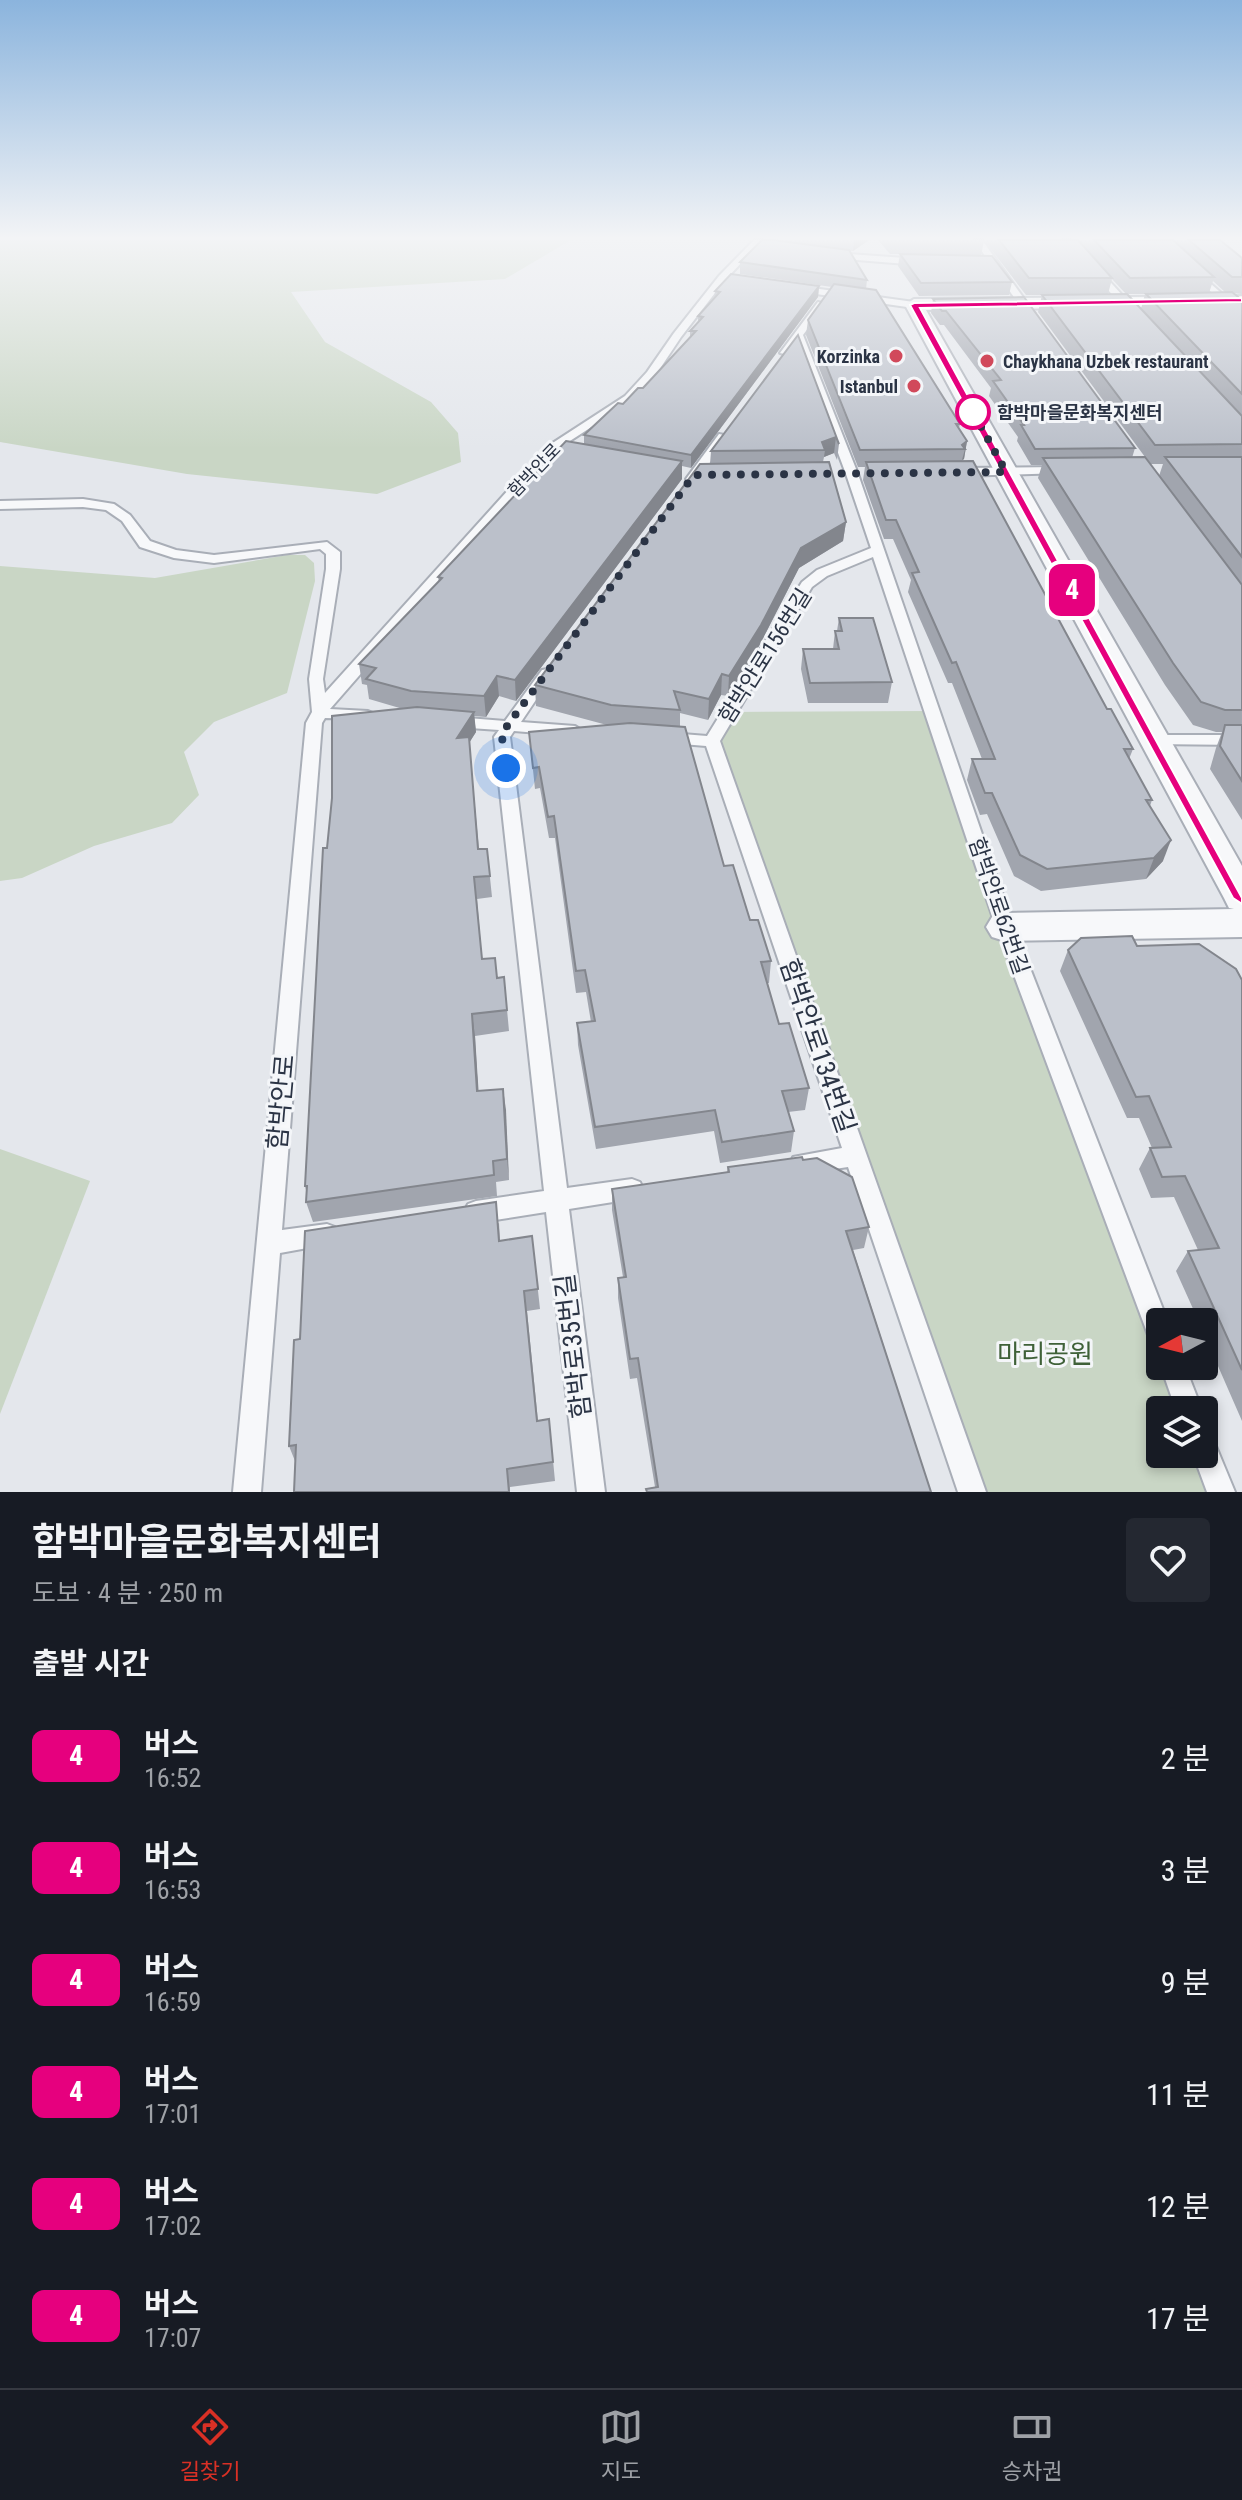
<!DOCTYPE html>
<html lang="ko">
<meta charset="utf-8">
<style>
body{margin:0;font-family:"Roboto Condensed","Noto Sans KR",sans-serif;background:#242831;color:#f1f3f6;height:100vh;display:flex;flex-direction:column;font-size:30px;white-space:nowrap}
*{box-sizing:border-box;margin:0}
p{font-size:26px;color:#9ea1a6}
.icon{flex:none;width:44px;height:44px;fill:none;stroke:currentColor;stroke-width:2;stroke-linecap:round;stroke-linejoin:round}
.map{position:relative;height:1492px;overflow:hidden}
.drawer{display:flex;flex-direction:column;background:#171b24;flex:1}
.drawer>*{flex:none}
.badge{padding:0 16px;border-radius:12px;font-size:28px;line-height:52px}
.needle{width:52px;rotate:263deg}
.tools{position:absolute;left:1146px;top:1308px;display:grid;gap:16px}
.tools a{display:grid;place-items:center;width:72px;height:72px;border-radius:8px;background:#171b24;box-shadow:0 4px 12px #0003;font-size:40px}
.you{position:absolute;width:40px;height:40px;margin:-20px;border:6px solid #fff;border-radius:50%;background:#1a73e8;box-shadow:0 0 0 12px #1a73e833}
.map>.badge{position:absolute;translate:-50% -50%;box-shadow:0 0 0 4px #fff}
h2{padding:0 32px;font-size:30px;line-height:72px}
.round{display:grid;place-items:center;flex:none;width:84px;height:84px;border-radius:8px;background:#242831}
.summary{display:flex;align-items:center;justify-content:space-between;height:136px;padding:0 32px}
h1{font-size:38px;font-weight:700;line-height:60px}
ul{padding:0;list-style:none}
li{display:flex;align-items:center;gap:24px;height:112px;padding:0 32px}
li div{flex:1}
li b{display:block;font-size:30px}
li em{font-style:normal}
li .badge{min-width:88px;font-weight:700;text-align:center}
.tab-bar{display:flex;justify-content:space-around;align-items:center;height:112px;border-top:2px solid #363941;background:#171b24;font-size:22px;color:#9ea1a6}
.tab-bar a{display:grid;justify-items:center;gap:4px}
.tab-bar .current{color:#d93025}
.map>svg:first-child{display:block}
.green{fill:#c9d6c5}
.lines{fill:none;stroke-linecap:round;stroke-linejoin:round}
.lane-casing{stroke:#a9aeb7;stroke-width:4}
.street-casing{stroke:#a9aeb7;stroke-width:4}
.lane{fill:#f7f8fa;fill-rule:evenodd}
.street{fill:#f7f8fa;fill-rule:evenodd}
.wall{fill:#a1a5ae;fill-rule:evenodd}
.shaded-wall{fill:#83868d}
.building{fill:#bbc0ca;stroke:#83868d;stroke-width:2}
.line{fill:#e6007e;stroke:#fff;stroke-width:2}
.walk{stroke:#2b3445;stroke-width:8;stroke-dasharray:0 14.4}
.poi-dot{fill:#d1495b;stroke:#f4f6f9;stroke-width:3}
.stop-dot{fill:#fff;stroke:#e6007e;stroke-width:4}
.labels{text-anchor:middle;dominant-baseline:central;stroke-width:6;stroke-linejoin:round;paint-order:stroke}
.far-poi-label{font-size:18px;font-weight:bold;fill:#2b3445;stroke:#f4f6f9;text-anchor:end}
.far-stop-label{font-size:18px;font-weight:bold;fill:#2b3445;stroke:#f4f6f9;text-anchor:start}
.far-street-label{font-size:18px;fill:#2b3445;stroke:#f4f6f9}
.street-label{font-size:22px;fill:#2b3445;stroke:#f4f6f9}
.near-street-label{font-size:26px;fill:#2b3445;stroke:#f4f6f9}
.near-park-label{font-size:26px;fill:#3f6138;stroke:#f4f6f9}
</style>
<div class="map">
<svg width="1242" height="1492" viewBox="0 0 1242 1492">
<rect width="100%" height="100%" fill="#e4e7ec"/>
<g class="green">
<path d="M 0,240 L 571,240 L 505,279 L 291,292 L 325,342 L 431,402 L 458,433 L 461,462 L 377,494 L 187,474 L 0,442 Z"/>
<path d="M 287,555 L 305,555 L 314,563 L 315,581 L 287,693 L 214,722 L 184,752 L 199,795 L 172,823 L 94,846 L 22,878 L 0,881 L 0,566 L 155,578 Z"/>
<path d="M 932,711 L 1160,1334 L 1160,1366 L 1172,1366 L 1189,1410 L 1160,1410 L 1160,1454 L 1204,1454 L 1221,1492 L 972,1492 L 712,741 L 730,712 Z"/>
<path d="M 0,1149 L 90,1181 L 0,1414 Z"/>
</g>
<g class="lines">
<g class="lane-casing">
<g id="lane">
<path d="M 754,240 L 763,240 L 725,280 L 681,337 L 655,376 L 633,400 L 556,450 L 330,709 L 368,711 L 373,713 L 376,716 L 373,719 L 325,718 L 322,723 L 282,1230 L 327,1224 L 335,1227 L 339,1235 L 335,1243 L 280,1253 L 261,1492 L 233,1492 L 306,723 L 312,712 L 309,679 L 326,569 L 326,554 L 320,549 L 214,563 L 174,558 L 140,547 L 122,521 L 106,510 L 83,507 L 0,509 L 0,501 L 83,499 L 114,504 L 130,515 L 150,541 L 176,550 L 214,555 L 327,542 L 340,552 L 340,569 L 323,679 L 325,693 L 548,446 L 625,396 L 647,372 L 674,333 L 719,276 Z"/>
<path d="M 974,240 L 982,240 L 1035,314 L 1033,316 L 1027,316 Z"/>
<path d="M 1063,240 L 1072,240 L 1133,307 L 1133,311 L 1127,311 Z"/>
<path d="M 835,253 L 919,259 L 923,262 L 919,265 L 832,258 L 832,254 Z"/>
<path d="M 1196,271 L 1242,311 L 1242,319 L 1193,276 L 1193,272 Z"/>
<path d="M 798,286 L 914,302 L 919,305 L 914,308 L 795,291 L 794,289 Z"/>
<path d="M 818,302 L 826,304 L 803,335 L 858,474 L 1014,927 L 1168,1322 L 1160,1322 L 1160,1347 L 1151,1343 L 996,927 L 873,557 L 827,576 L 812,587 L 720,741 L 986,1492 L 958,1492 L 848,1167 L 801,1174 L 793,1171 L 790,1164 L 793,1157 L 842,1148 L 706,746 L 670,743 L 662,738 L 670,733 L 707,736 L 802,582 L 817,570 L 871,548 L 846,474 L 797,344 L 789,355 L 780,353 Z"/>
<path d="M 719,434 L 729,436 L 696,482 L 688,482 L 686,479 Z"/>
<path d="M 1060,467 L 1064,469 L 1064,473 L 960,476 L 954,472 L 960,468 Z"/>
<path d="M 547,669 L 554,673 L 521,722 L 575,726 L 583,731 L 575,736 L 514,731 L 510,737 L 567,1188 L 632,1179 L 640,1182 L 643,1189 L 640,1196 L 632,1199 L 569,1209 L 605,1492 L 577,1492 L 546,1212 L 476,1223 L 468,1220 L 464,1212 L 468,1204 L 476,1201 L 544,1191 L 494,737 L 499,730 L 455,727 L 447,722 L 455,717 L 505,721 L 542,670 Z"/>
<path d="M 1155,735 L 1242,735 L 1242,745 L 1149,744 L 1147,740 Z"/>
<path d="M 1160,1364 L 1185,1366 L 1202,1410 L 1176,1410 Z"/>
<path d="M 1204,1435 L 1213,1439 L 1235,1492 L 1207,1492 L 1193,1454 L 1204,1454 Z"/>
</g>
</g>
<g class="street-casing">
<path id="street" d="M 1242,296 L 1242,306 L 926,310 L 1242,866 L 1242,937 L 1005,941 L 992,937 L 986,927 L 992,917 L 1005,913 L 1234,909 L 1229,908 L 1224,898 L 905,305 L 914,299 Z"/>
</g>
<use href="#lane" class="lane"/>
<use href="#street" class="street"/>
</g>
<g class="wall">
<path d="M 777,240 L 869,240 L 853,251 L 849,251 L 867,280 L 866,289 L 960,424 L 959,428 L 967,441 L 964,459 L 962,461 L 1107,709 L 1133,749 L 1129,759 L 1152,800 L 1150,806 L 1163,861 L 1146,879 L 1041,891 L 1014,876 L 987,814 L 980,815 L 967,780 L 972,759 L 982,759 L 952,683 L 948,683 L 908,592 L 911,580 L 893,539 L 884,539 L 863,480 L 865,467 L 858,467 L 806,335 L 808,320 L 832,287 L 740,274 L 740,262 Z"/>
<path d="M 878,240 L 984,240 L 981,256 L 1012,282 L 1009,295 L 919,296 L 898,266 L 900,254 L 890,254 Z"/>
<path d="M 984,240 L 1220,240 L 1242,258 L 1242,294 L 1233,293 L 1242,300 L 1242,820 L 1210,769 L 1216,748 L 1222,732 L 1216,732 L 1193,725 L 1165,685 L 1038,478 L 1042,465 L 1031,465 L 1017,441 L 1018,437 L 989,396 L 991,388 L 944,325 L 940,325 L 931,313 L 933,299 L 1135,448 L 1132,458 L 1145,457 L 1038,312 L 1042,295 L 1026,295 ZM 1112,279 L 1126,294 L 1108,294 ZM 1213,281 L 1226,293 L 1209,293 ZM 1128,294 L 1145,294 L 1141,309 ZM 1150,464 L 1163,464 L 1159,476 Z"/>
<path d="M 819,286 L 818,297 L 691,468 L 682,466 L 682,479 L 516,701 L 499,696 L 486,717 L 474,716 L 476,732 L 469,743 L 479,849 L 487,849 L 492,897 L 477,899 L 482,959 L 497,978 L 504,977 L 509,1031 L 475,1036 L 478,1091 L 503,1089 L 509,1180 L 496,1182 L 497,1196 L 313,1222 L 306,1202 L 307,1194 L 305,1186 L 327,848 L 403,709 L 369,699 L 367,685 L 362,684 L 359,664 L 439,582 L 438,577 L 584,444 L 584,435 L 643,388 L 690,338 L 690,331 L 698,323 L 698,316 L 714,299 L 715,291 Z"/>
<path d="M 798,335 L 839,444 L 837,460 L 834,453 L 824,457 L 823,462 L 846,522 L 843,541 L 799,568 L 759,646 L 728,696 L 721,695 L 708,720 L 680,713 L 680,726 L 724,866 L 771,961 L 769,983 L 767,983 L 779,1024 L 809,1088 L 805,1110 L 788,1112 L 794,1131 L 791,1152 L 720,1163 L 714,1131 L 596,1149 L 578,1045 L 577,1023 L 591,1022 L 586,992 L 576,993 L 555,838 L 549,838 L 540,788 L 535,789 L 529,732 L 607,725 L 536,706 L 535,685 L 710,464 L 711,451 Z"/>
<path d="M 839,618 L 892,682 L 888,703 L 808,703 L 801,669 L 803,649 L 833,649 L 835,631 L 837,631 Z"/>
<path d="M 1137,946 L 1242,980 L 1242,1421 L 1204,1334 L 1204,1322 L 1199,1322 L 1176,1271 L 1188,1251 L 1198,1250 L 1174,1197 L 1151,1198 L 1139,1169 L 1150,1148 L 1152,1148 L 1139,1118 L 1127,1118 L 1060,971 L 1068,950 Z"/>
<path d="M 803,1160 L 869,1227 L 864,1248 L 853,1250 L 931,1492 L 655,1487 L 637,1378 L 630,1379 L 618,1298 L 618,1278 L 623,1277 L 612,1210 L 612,1189 L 727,1172 L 728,1167 Z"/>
<path d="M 499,1223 L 500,1241 L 532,1236 L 540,1309 L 527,1311 L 538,1421 L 549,1419 L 555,1481 L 510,1487 L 510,1492 L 294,1492 L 295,1461 L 289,1446 L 300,1339 Z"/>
</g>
<g class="shaded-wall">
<path d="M 854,240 L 869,240 L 853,251 Z"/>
<path d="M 819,286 L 818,297 L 691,468 L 691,455 Z"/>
<path d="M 836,437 L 834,453 L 824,457 L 825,450 L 822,442 Z"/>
<path d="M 967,441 L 964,459 L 962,460 L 965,449 L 962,445 Z"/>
<path d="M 682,461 L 682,479 L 516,701 L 515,680 Z"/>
<path d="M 846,522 L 843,541 L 799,568 L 759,646 L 728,696 L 729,676 L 801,548 Z"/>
<path d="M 722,674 L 721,695 L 708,720 L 709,699 Z"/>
<path d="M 497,676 L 499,696 L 486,717 L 484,696 Z"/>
<path d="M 474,712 L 476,732 L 469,743 L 457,738 Z"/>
<path d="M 1171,840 L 1163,861 L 1146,879 L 1154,858 Z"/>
<path d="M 472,1014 L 475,1036 L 480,1113 L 477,1091 Z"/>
<path d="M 503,1089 L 506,1110 L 509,1180 L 507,1159 Z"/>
</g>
<g class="building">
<path d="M 762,240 L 773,240 L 849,250 L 867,280 L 740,262 Z"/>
<path d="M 999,240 L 1078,240 L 1112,278 L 1029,278 Z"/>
<path d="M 1094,240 L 1173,240 L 1214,277 L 1130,278 Z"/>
<path d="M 1189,240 L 1220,240 L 1242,258 L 1242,277 L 1232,277 Z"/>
<path d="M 900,254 L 992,256 L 1012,282 L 921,283 Z"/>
<path d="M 731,274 L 819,286 L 691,455 L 584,435 L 618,403 L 623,404 L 638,388 L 643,388 L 696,331 L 690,331 L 703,317 L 698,316 L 720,292 L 715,291 Z"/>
<path d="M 834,284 L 876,290 L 960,424 L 956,424 L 967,441 L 962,445 L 965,449 L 860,450 L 808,320 Z"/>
<path d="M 1232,292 L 1242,300 L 1242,394 L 1146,294 Z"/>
<path d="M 1127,294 L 1242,416 L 1242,444 L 1155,445 L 1042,295 Z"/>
<path d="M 1024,297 L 1135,448 L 1035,449 L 1021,425 L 1024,425 L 993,381 L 1001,380 L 946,311 L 942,311 L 933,299 Z"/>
<path d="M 798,335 L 839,444 L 836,437 L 822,442 L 825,450 L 711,451 Z"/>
<path d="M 566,441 L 682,461 L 515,680 L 497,676 L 484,696 L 411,691 L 366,679 L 376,668 L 359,664 L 442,578 L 438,577 Z"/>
<path d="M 1145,457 L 1242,585 L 1242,710 L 1225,710 L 1201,702 L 1173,663 L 1043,458 Z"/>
<path d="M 1165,457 L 1242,457 L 1242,557 Z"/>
<path d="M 973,461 L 1107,709 L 1111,709 L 1133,749 L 1124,749 L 1152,800 L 1146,800 L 1171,840 L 1154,858 L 1047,869 L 1020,855 L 992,793 L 985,793 L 972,759 L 995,759 L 956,662 L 952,663 L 912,573 L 919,572 L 896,520 L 886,520 L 866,462 Z"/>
<path d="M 829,462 L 846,522 L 801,548 L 761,625 L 729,676 L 722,674 L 709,699 L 674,691 L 680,710 L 611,705 L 535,685 L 700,464 Z"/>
<path d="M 839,618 L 873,618 L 892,682 L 810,683 L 803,649 L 839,649 L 835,631 L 842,631 Z"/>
<path d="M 417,707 L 474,712 L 457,738 L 469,737 L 478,849 L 487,849 L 490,876 L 474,877 L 482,959 L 495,958 L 497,978 L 504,977 L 507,1010 L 472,1014 L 477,1091 L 503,1089 L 507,1159 L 493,1161 L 494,1175 L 306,1202 L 307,1186 L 305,1186 L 323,848 L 327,848 L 332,798 L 332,716 Z"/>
<path d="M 630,723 L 685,727 L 724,866 L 733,865 L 750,920 L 758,920 L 771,961 L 761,962 L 779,1024 L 789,1023 L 809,1088 L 782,1091 L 794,1131 L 722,1142 L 715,1110 L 595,1127 L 577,1023 L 595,1021 L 585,970 L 576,971 L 554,816 L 548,817 L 539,767 L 533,768 L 529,732 Z"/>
<path d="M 1225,725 L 1242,725 L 1242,781 L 1220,746 Z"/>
<path d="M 1132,936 L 1137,946 L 1199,944 L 1236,969 L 1242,980 L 1242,1370 L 1188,1251 L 1219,1248 L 1185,1176 L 1162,1177 L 1150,1148 L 1171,1147 L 1149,1096 L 1136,1097 L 1068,950 L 1081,938 Z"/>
<path d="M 802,1157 L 803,1160 L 817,1158 L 852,1177 L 869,1227 L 846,1231 L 931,1492 L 647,1492 L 646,1489 L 658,1487 L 638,1358 L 630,1359 L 618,1278 L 626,1277 L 612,1189 L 729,1172 L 728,1167 Z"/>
<path d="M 496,1202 L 499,1241 L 532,1236 L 538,1289 L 524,1291 L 537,1421 L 549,1419 L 553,1462 L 507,1469 L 509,1492 L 294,1492 L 296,1445 L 289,1446 L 294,1340 L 300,1339 L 305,1231 Z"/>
</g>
<linearGradient id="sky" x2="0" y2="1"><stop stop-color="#8bb4dd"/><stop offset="0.53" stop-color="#f3f4f6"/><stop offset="1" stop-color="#f3f4f6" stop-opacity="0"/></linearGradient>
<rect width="1242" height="449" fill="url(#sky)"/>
<path class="line" d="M 1242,298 L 1242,302 L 920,308 L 1242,898 L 1242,904 L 1233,898 L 910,305 L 914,303 Z"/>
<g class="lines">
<path class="walk" d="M 506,768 L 502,737 L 507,726 L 694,475 L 1006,472 L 973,412"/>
</g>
<g class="poi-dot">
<circle cx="896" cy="356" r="8"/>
<circle cx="987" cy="361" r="8"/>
<circle cx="914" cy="386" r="8"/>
</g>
<circle class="stop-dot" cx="973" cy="412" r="16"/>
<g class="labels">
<g class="far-poi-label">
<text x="880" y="356">Korzinka</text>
<text x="1003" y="361" text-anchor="start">Chaykhana Uzbek restaurant</text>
<text x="898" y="386">Istanbul</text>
</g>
<g class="far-stop-label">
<text x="997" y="412">함박마을문화복지센터</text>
</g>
<g class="far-street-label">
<text transform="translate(534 470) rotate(-46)">함박안로</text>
</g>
<g class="street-label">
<text transform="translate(765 656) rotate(-58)">함박안로156번길</text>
<text transform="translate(999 906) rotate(71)">함박안로62번길</text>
</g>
<g class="near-street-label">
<text transform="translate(818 1046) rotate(71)">함박안로134번길</text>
<text transform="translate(281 1102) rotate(-85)">함박안로</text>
<text transform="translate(573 1346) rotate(-97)">함박로35번길</text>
</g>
<g class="near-park-label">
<text x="1045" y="1354">마리공원</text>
</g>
</g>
</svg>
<div class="tools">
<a><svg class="needle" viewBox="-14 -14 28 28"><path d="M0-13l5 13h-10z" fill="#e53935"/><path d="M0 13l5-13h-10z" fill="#9ea1a6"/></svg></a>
<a><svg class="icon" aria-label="layers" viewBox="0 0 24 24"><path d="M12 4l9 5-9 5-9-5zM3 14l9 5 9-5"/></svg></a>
</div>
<div class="you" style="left:506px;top:768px"></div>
<b class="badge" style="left:1072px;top:590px;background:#e6007e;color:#fff">4</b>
</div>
<section class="drawer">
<div class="summary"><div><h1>함박마을문화복지센터</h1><p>도보 · 4 분 · 250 m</p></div><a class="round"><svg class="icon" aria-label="heart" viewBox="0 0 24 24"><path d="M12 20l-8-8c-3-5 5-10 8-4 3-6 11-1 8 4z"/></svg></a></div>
<h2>출발 시간</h2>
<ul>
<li><span class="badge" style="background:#e6007e;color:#fff">4</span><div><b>버스</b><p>16:52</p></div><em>2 분</em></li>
<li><span class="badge" style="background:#e6007e;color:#fff">4</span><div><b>버스</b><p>16:53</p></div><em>3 분</em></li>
<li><span class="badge" style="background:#e6007e;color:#fff">4</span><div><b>버스</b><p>16:59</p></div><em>9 분</em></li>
<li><span class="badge" style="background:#e6007e;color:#fff">4</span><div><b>버스</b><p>17:01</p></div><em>11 분</em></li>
<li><span class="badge" style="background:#e6007e;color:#fff">4</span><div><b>버스</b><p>17:02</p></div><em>12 분</em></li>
<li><span class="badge" style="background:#e6007e;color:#fff">4</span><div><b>버스</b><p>17:07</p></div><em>17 분</em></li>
</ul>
</section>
<nav class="tab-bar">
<a class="current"><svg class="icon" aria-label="directions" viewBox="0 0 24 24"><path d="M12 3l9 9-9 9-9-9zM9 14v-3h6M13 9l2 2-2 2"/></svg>길찾기</a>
<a><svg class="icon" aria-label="map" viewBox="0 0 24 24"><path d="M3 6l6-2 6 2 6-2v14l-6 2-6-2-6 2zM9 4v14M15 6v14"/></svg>지도</a>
<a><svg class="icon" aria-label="tickets" viewBox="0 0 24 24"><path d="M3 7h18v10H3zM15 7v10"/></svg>승차권</a>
</nav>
